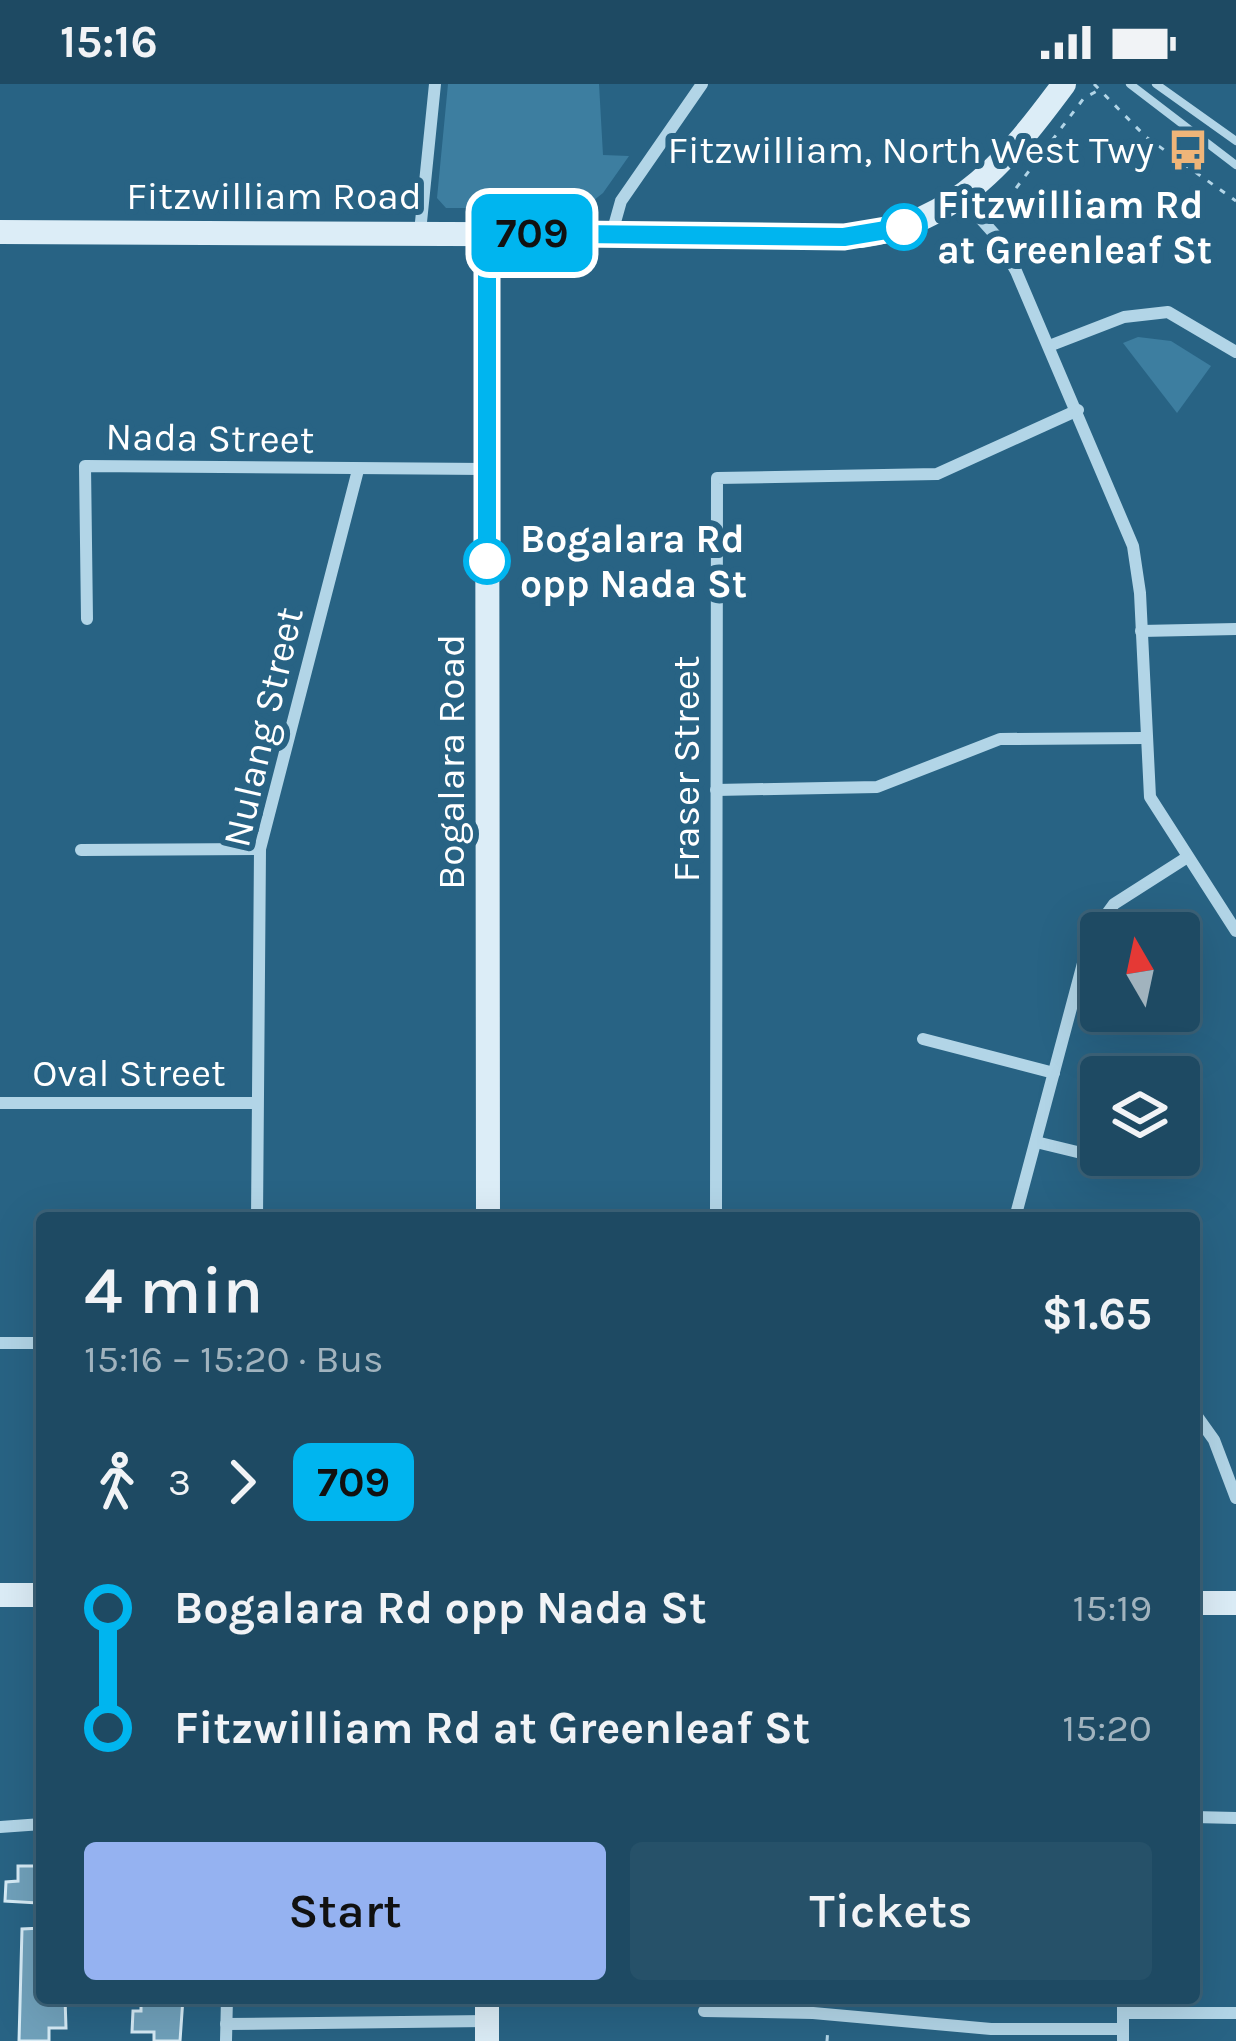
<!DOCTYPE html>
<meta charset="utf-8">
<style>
body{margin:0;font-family:Karla,sans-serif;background:#265169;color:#f1f3f6;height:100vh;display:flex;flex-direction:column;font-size:45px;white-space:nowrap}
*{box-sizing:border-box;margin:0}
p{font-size:39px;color:#a1b3be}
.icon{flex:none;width:66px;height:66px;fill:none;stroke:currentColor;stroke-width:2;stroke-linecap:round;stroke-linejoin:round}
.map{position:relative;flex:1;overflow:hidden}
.drawer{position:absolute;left:36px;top:1128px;width:1164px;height:792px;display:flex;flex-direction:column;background:#1e4a63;border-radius:12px;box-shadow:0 12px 48px #0002,0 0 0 3px #3c6278}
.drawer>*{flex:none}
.badge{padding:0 24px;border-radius:18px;font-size:42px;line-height:78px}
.needle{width:78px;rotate:351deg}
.tools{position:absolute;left:1080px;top:828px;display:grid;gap:24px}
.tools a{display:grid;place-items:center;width:120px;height:120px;border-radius:12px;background:#1e4a63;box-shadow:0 12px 48px #0002,0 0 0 3px #3c6278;font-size:60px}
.map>.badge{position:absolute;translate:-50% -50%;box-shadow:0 0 0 6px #fff}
.legs{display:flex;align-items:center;gap:18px;height:132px;padding:0 48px;font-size:39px}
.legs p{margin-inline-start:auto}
.head{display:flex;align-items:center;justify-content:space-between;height:204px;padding:0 48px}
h1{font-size:66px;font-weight:600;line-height:90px}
.cta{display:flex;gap:24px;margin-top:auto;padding:24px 48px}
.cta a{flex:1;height:138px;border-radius:12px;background:#95b2f1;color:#111;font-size:48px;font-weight:600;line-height:138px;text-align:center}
.cta a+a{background:#265169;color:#f1f3f6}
ul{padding:0 48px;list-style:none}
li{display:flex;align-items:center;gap:42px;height:120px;font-size:45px}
li i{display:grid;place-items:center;width:18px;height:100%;margin:0 15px;background:currentColor}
li i::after{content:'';width:30px;height:30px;margin:-15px;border:9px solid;border-radius:50%;background:#1e4a63}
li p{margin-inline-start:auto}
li:first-child i{background:linear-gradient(#0000 50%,currentColor 0)}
li:last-child i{background:linear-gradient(currentColor 50%,#0000 0)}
.status{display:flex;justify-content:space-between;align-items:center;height:84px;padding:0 60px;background:#1e4a63;direction:ltr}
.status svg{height:33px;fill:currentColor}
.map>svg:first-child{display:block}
.green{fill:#3d7ea0}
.building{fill:#70a1bb;stroke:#d6ebf6;stroke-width:3}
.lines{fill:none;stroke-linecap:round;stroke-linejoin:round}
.path{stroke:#b2d5e7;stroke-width:3;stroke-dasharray:6 9;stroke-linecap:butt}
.lane{stroke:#b2d5e7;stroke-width:8}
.street{stroke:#b2d5e7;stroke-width:12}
.secondary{stroke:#dcedf7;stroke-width:24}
.line-1-casing{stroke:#fff;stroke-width:27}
.line-1{stroke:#00b5ef;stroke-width:18}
.stop-1-dot{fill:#fff;stroke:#00b5ef;stroke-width:6}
.labels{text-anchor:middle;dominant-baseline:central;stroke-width:12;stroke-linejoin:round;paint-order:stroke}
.poi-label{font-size:39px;fill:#fff;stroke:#286384;text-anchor:end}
.street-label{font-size:39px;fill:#fff;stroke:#286384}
.stop-label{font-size:39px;font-weight:bold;fill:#fff;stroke:#286384;text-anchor:start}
</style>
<div class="status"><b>15:16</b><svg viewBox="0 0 49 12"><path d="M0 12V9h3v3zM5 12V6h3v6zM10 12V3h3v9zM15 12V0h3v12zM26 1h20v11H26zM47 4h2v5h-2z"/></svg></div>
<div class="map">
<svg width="1236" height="1957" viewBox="0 0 1236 1957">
<rect width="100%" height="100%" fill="#286384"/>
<g class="green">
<path d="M 448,0 L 599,0 L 603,71 L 629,72 L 603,109 L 584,124 L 446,124 L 437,114 Z"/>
<path d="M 1138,253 L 1171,257 L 1211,282 L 1177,329 L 1123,259 Z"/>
</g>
<g class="building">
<path d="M 18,1782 L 37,1782 L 42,1813 L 37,1813 L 37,1819 L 5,1817 L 6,1798 L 18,1797 Z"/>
<path d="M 42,1844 L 42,1914 L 65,1914 L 66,1944 L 49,1944 L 49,1957 L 19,1957 L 22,1845 Z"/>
<path d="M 183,1914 L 180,1957 L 154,1957 L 154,1948 L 132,1948 L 133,1927 L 141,1927 L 141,1915 Z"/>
</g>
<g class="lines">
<g class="path">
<path d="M 1094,0 L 1146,53 L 1236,117"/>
<path d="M 998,128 L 1084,14 L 1097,7"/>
<path d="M 827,1957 L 828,1944"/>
</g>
<g class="lane">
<path d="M 1130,0 L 1236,81"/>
<path d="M 1156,0 L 1236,57"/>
</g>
<g class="street">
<path d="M 963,115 L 997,153 L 1016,187 L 1133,462 L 1140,509 L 1150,713 L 1236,847"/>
<path d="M 420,148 L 435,0"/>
<path d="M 612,149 L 621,117 L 702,0"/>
<path d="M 1049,262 L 1124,233 L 1168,228 L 1236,268"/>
<path d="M 87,535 L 85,382 L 486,385"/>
<path d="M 1141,547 L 1236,545"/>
<path d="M 716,706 L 877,703 L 1000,655 L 1144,654"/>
<path d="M 81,766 L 260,765"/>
<path d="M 923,955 L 1054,989"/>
<path d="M 0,1019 L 257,1019"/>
<path d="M 1036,1058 L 1164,1089"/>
<path d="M 257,1134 L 260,765 L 358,386"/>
<path d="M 716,1134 L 717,394 L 937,390 L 1078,326"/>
<path d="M 1015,1134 L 1090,853 L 1114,820 L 1186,774"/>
<path d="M 0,1259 L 42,1259"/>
<path d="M 1194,1328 L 1214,1356 L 1236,1414"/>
<path d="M 1194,1733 L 1236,1734"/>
<path d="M 0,1743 L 42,1740"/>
<path d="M 704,1927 L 813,1929 L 991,1945 L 1122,1945"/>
<path d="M 1123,1929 L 1236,1929"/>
<path d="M 226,1940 L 487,1937"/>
<path d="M 226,1957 L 227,1914"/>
<path d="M 1123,1957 L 1123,1914"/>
</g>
<g class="secondary">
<path d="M 0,148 L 862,152 C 959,137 1009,74 1064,0"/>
<path d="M 487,149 L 488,1134"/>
<path d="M 0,1511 L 42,1511"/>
<path d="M 1194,1519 L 1236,1519"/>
<path d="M 487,1957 L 487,1914"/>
</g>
</g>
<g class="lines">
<g class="line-1-casing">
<path id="line-1" d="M 487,477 L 487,149 L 844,153 L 904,143"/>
</g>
<use href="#line-1" class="line-1"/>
</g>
<defs>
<g id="bus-bare" transform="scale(3.24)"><path d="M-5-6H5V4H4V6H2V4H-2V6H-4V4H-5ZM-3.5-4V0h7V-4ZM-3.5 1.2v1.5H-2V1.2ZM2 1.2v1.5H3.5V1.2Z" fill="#efb579" stroke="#286384" stroke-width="2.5" paint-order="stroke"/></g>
</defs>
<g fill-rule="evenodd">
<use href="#bus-bare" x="1188" y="66"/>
</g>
<g class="stop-1-dot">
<circle cx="904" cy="143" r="21"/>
<circle cx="487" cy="477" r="21"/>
</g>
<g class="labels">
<g class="poi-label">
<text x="1154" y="66">Fitzwilliam, North West Twy</text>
</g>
<g class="street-label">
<text x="274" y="112">Fitzwilliam Road</text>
<text transform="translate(210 354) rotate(1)">Nada Street</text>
<text transform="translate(263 643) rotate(-77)">Nulang Street</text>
<text transform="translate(451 678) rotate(-90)">Bogalara Road</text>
<text transform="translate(686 685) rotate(-90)">Fraser Street</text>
<text x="129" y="989">Oval Street</text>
</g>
<g class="stop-label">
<text x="937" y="121">Fitzwilliam Rd<tspan x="937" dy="45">at Greenleaf St</tspan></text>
<text x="520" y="455">Bogalara Rd<tspan x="520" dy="45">opp Nada St</tspan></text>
</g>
</g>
</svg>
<div class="tools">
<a><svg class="needle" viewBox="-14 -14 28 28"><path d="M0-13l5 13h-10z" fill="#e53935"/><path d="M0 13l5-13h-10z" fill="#a1b3be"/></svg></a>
<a><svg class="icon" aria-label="layers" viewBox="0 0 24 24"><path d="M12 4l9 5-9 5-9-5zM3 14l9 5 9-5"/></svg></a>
</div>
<b class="badge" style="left:532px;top:149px;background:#00b5ef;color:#111">709</b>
<section class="drawer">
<div class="head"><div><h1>4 min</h1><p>15:16 – 15:20 · Bus</p></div><b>$1.65</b></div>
<div class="legs"><svg class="icon" aria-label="walk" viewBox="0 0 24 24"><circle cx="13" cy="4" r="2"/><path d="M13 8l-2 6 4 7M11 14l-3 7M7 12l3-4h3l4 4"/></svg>3<svg class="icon" aria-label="forward" viewBox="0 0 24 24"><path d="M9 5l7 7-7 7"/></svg><b class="badge" style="background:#00b5ef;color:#111">709</b></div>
<ul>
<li><i style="color:#00b5ef"></i><b>Bogalara Rd opp Nada St</b><p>15:19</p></li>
<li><i style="color:#00b5ef"></i><b>Fitzwilliam Rd at Greenleaf St</b><p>15:20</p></li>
</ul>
<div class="cta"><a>Start</a><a>Tickets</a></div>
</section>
</div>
